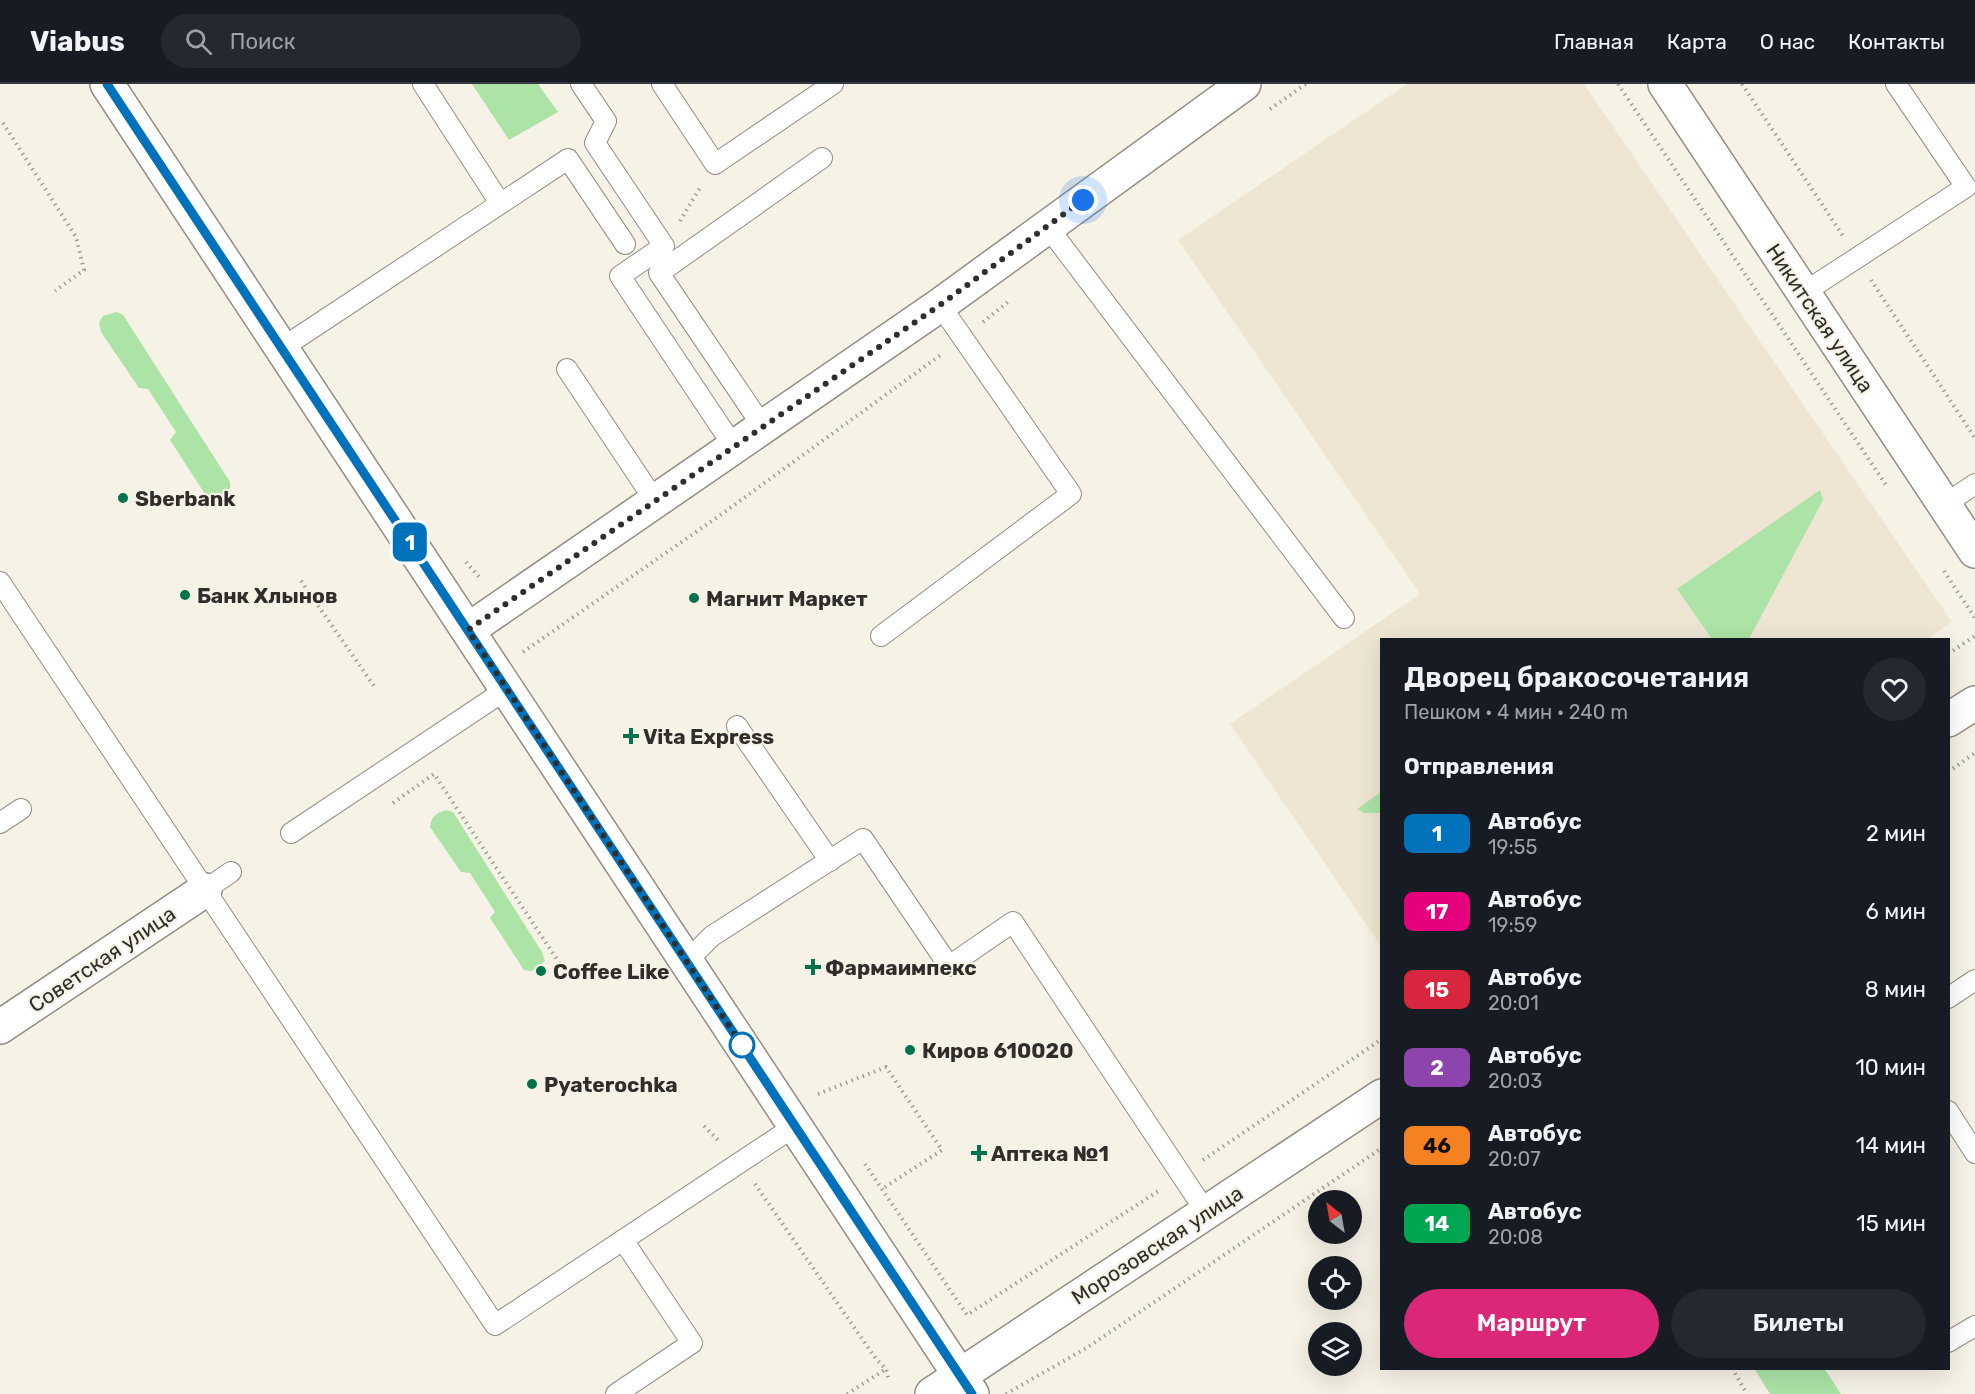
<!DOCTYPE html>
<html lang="ru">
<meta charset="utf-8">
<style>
body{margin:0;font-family:Rubik,sans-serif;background:#242831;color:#f1f3f6;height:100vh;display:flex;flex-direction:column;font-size:22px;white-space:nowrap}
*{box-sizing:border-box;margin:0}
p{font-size:20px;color:#9ea1a6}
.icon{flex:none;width:33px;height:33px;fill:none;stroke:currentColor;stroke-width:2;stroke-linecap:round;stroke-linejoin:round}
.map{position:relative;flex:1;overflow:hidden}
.details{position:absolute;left:1380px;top:554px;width:570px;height:732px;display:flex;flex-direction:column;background:#171b24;border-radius:0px;box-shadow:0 6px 24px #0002}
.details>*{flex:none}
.badge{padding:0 12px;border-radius:9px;font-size:21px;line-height:39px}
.needle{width:39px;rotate:329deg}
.tools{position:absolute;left:1308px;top:1106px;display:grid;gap:12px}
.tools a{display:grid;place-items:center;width:54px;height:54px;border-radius:50%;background:#171b24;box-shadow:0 6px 24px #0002;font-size:30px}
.you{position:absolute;width:30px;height:30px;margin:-15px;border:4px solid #fff;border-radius:50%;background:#1a73e8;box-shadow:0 0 0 9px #1a73e833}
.map>.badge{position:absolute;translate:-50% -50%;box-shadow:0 0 0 3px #fff}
h2{padding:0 24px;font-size:22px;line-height:54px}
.round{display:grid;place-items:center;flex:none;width:63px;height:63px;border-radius:32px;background:#242831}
.summary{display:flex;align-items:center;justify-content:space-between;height:102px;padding:0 24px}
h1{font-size:28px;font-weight:600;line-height:45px}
.action{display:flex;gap:12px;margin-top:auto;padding:12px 24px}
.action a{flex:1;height:69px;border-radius:36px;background:#db2777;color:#fff;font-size:24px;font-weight:600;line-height:69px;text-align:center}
.action a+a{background:#242831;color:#f1f3f6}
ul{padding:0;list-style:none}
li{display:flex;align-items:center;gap:18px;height:78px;padding:0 24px}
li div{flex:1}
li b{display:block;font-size:22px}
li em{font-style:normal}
li .badge{min-width:66px;font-weight:700;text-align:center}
header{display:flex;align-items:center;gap:36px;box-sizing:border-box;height:84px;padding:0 30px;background:#171b24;border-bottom:2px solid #363941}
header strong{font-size:28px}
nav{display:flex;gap:33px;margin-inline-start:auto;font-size:21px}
.search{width:420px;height:54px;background:#242831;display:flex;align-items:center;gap:15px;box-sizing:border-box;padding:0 21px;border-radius:33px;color:#9ea1a6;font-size:22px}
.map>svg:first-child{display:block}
.built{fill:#eee6d3}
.green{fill:#abe4a6}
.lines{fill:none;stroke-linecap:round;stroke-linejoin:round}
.service-casing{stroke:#928e82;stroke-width:22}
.minor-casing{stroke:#928e82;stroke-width:36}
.secondary-casing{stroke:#928e82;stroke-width:36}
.path{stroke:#a19e95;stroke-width:4;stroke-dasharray:1.5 4.5;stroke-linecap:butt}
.service{stroke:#fff;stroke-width:20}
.minor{stroke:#fff;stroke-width:33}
.secondary{stroke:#fff;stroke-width:33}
.line-casing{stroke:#fff;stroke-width:14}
.line{stroke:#0072bc;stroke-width:9}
.walk{stroke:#302e2a;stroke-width:6;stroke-dasharray:0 10.8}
.poi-dot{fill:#00734d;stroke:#f7f2e6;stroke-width:2}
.stop-dot{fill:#fff;stroke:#0072bc;stroke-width:3}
.labels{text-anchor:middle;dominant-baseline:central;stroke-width:4.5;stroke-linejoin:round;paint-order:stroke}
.street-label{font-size:21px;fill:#302e2a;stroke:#f7f2e6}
.poi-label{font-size:21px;font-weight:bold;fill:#302e2a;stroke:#f7f2e6;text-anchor:start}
</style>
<header>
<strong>Viabus</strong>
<div class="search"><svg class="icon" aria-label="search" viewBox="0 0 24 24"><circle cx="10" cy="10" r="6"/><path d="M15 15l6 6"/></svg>Поиск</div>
<nav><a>Главная</a><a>Карта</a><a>О нас</a><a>Контакты</a></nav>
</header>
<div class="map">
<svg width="1975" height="1310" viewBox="0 0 1975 1310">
<rect width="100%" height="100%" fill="#f7f2e6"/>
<path class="built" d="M 1407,0 L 1584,0 L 1952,538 L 1927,555 L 1382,555 L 1381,862 L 1230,640 L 1420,510 L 1178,156 Z"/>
<g class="green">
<path d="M 472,0 L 538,0 L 558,28 L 509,56 Z"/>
<path d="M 117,228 L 123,231 L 230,398 L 230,404 L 226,410 L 212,416 L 205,410 L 170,356 L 176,348 L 148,305 L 139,304 L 101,248 L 99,239 L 103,232 Z"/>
<path d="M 1820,406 L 1823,416 L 1749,555 L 1712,555 L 1677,505 Z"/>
<path d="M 1381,708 L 1381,729 L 1364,729 L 1357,725 Z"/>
<path d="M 446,726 L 453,728 L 542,868 L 545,877 L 532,887 L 524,886 L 490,834 L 495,828 L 470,789 L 461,788 L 430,743 C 431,733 436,729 446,726 Z"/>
<path d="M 1754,1284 L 1824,1284 L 1841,1310 L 1770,1310 Z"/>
</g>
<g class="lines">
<g class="service-casing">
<g id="service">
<path d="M 423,0 L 500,119"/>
<path d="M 581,0 L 606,37 L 595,59 L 664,162 L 620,192 L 734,363"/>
<path d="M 662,0 L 715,80 L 833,0"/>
<path d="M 1047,142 L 1344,534"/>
<path d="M 1803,209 L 1966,103 L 1896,0"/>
<path d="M 282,264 L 568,75 L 625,160"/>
<path d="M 567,285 L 655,417"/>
<path d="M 763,343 L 659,189 L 822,74"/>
<path d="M 1944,421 L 1975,400"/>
<path d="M 0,498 L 495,1241 L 795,1042"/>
<path d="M 881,552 L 1071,410 L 940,221"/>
<path d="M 737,642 L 830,777"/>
<path d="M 0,739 L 21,725"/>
<path d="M 291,749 L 507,605"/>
<path d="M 205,806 L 231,788"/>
<path d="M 687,877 L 712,852 L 863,755 L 949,882 L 1013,838 L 1206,1128"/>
<path d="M 1948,914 L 1975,896"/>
<path d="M 1948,1027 L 1975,1069"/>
<path d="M 1948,1258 L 1975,1242"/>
<path d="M 616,1310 L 692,1259 L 623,1156"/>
</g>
</g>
<g class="minor-casing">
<g id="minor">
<path d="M 1665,0 L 1975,467"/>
<path d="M 468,546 L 940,221 L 1244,0"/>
<path d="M 1948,636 L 1975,619"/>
<path d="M 0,943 L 205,806"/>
<path d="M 932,1310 L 1382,1012"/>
</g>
</g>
<g class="secondary-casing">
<path id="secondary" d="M 107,0 L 972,1310"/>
</g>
<g class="path">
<path d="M 1618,0 L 1886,401"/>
<path d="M 1742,0 L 1843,152"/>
<path d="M 1270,25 L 1306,0"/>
<path d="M 3,39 L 76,153 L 84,186 L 55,207"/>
<path d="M 680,137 L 701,102"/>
<path d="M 1871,196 L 1975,354"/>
<path d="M 983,238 L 1008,218"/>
<path d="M 466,478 L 481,495"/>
<path d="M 1944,487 L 1975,534"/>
<path d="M 301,497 L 376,605"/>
<path d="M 523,568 L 719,432 L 942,270"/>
<path d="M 1948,570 L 1975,552"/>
<path d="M 1948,688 L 1975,669"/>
<path d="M 393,719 L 434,690 L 560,880"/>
<path d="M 818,1010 L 886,983 L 942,1066 L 882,1105"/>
<path d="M 704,1042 L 720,1058"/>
<path d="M 1203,1076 L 1382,955"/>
<path d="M 865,1080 L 967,1231 L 1160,1106"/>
<path d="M 755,1100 L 876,1275 L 886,1285 L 889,1297"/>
<path d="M 1732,1284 L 1747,1310"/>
<path d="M 847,1310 L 886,1285"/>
<path d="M 1006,1310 L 1088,1263 L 1382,1064"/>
</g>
<use href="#service" class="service"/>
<use href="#minor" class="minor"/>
<use href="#secondary" class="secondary"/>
</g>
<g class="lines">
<g class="line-casing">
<path id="line" d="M 107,0 L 972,1310"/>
</g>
<use href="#line" class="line"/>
<path class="walk" d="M 742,961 L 747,969 L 468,546 L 940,221 L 1083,116"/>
</g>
<g class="poi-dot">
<circle cx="123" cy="414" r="6"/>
<circle cx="185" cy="511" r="6"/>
<circle cx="694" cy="514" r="6"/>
<path d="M628 643h6v6h6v6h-6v6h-6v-6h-6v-6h6z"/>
<path d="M810 874h6v6h6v6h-6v6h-6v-6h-6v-6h6z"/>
<circle cx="541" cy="887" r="6"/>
<circle cx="910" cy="966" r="6"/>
<circle cx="532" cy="1000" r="6"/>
<path d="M976 1060h6v6h6v6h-6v6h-6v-6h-6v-6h6z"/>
</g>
<circle class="stop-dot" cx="742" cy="961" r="12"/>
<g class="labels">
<g class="street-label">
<text transform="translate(1820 234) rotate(56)">Никитская улица</text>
<text transform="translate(102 875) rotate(-34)">Советская улица</text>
<text transform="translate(1157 1161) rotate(-33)">Морозовская улица</text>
</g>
<g class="poi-label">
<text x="135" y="414">Sberbank</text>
<text x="197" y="511">Банк Хлынов</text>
<text x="706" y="514">Магнит Маркет</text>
<text x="643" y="652">Vita Express</text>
<text x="825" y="883">Фармаимпекс</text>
<text x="553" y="887">Coffee Like</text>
<text x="922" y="966">Киров 610020</text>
<text x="544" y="1000">Pyaterochka</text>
<text x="991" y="1069">Аптека №1</text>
</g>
</g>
</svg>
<div class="tools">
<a><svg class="needle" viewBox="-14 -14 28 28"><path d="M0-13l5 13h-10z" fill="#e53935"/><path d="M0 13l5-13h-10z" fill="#9ea1a6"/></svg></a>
<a><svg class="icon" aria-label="locate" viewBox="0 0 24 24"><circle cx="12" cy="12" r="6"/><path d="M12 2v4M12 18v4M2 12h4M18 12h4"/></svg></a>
<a><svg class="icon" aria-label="layers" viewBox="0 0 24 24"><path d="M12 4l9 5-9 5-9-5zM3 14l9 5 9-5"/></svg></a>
</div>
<div class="you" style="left:1083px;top:116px"></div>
<b class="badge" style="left:410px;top:458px;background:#0072bc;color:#fff">1</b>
<section class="details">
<div class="summary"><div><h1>Дворец бракосочетания</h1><p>Пешком · 4 мин · 240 m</p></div><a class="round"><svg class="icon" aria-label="heart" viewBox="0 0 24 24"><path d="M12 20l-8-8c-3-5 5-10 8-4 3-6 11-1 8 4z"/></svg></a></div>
<h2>Отправления</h2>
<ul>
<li><span class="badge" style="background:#0072bc;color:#fff">1</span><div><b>Автобус</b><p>19:55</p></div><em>2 мин</em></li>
<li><span class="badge" style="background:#e6007e;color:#fff">17</span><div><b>Автобус</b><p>19:59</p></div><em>6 мин</em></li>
<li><span class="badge" style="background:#d7263d;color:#fff">15</span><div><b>Автобус</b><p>20:01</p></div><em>8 мин</em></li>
<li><span class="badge" style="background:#8e44ad;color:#fff">2</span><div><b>Автобус</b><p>20:03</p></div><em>10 мин</em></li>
<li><span class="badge" style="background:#f58220;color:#111">46</span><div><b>Автобус</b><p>20:07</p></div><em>14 мин</em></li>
<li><span class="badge" style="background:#00a651;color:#fff">14</span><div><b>Автобус</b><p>20:08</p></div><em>15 мин</em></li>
</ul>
<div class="action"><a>Маршрут</a><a>Билеты</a></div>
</section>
</div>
